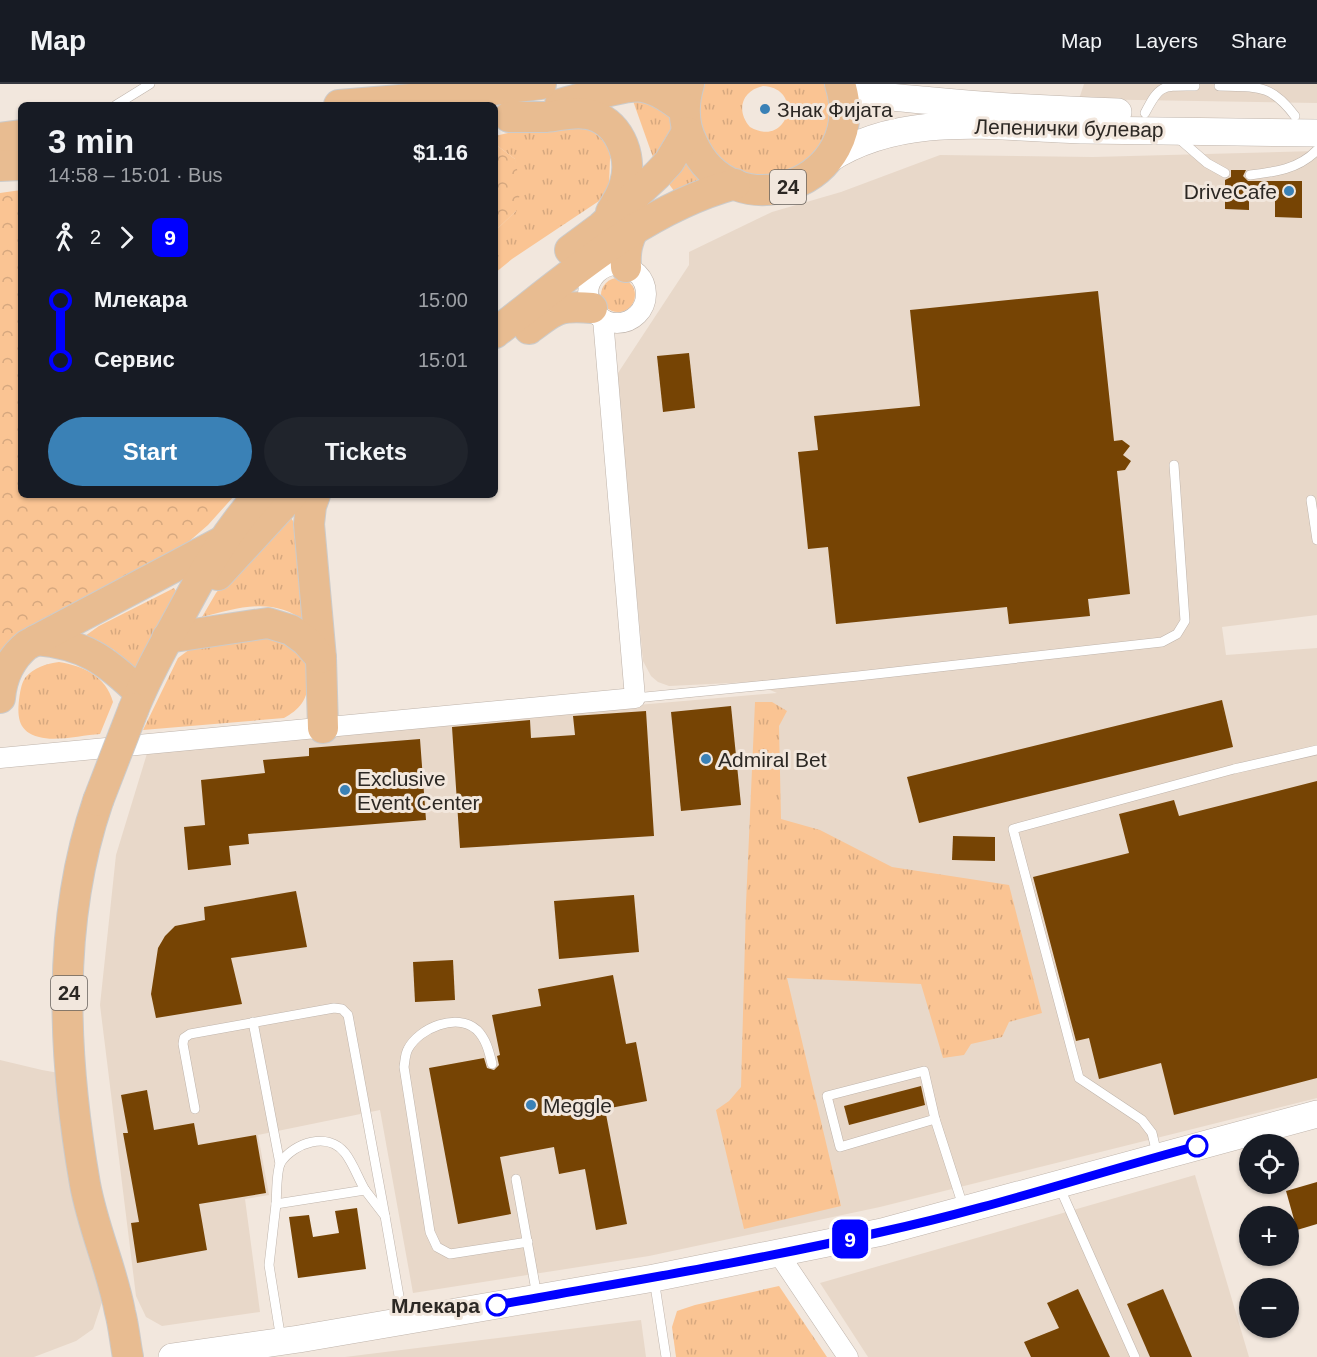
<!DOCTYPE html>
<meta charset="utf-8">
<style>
body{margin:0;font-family:Arial,sans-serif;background:#20242c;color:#f1f3f6;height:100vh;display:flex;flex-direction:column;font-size:22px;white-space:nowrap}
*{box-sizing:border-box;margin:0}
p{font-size:20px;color:#9ea1a6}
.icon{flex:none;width:33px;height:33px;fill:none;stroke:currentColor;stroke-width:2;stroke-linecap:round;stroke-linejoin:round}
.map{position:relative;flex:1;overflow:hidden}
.details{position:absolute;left:18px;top:18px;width:480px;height:396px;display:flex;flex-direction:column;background:#171b24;border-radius:9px;box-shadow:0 2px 4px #0004}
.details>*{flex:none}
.badge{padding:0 12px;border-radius:9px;font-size:21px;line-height:39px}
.controls{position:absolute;left:1239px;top:1050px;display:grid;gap:12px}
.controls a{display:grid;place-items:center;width:60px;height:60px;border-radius:50%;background:#171b24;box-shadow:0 2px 4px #0004;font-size:30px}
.map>.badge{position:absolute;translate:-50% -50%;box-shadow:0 0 0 3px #fff}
.legs{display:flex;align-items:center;gap:9px;height:66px;padding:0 30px;font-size:20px}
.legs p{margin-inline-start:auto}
.summary{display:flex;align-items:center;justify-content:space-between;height:102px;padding:0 30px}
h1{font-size:33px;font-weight:700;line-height:45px}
.primary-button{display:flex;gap:12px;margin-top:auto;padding:12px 30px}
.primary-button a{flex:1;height:69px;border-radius:36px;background:#3a81b6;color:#fff;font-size:24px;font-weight:700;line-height:69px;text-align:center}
.primary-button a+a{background:#20242c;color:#f1f3f6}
ul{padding:0 30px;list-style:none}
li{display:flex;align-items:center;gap:21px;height:60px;font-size:22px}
li i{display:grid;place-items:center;width:9px;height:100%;margin:0 8px;background:currentColor}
li i::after{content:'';width:15px;height:15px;margin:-8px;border:4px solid;border-radius:50%;background:#171b24}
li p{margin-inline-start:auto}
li:first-child i{background:linear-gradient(#0000 50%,currentColor 0)}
li:last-child i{background:linear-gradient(currentColor 50%,#0000 0)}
header{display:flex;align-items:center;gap:36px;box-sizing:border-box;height:84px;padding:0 30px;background:#171b24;border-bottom:2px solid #363941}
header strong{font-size:28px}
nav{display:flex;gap:33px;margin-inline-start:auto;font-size:21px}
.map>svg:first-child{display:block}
.built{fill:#e8d8c9}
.grass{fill:url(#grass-tufts);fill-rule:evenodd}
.forest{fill:url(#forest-crowns)}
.building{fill:#764404}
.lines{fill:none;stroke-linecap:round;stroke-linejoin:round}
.lane-casing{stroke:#bfb4ab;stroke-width:10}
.street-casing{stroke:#bfb4ab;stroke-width:21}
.secondary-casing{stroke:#bfb4ab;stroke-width:28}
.primary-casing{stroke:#cccbca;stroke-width:32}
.lane{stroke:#fff;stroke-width:9}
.street{stroke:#fff;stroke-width:20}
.secondary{stroke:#fff;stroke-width:27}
.primary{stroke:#e8bc91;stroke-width:30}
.primary-bridge-casing{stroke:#cccbca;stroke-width:32;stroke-linecap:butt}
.primary-bridge{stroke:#e8bc91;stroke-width:30}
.line-1-casing{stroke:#fff;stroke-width:14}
.line-1{stroke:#00f;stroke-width:9}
.poi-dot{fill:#3a81b6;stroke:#f2e7dd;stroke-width:2}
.stop-1-dot{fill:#fff;stroke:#00f;stroke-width:3}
.labels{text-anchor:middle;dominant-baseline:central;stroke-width:6;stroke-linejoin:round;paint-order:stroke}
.shield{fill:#f2e7dd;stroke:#67615c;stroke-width:1.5}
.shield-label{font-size:20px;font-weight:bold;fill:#2c2824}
.poi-label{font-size:21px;fill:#2c2824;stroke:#f2e7dd;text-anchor:start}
.street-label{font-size:21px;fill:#2c2824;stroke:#f2e7dd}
.stop-label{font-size:21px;font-weight:bold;fill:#2c2824;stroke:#f2e7dd;text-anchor:end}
</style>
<header>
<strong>Map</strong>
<nav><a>Map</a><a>Layers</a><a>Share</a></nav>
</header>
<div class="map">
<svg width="1317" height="1273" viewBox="0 0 1317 1273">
<defs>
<pattern id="grass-tufts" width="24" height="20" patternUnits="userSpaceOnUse" patternTransform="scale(1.5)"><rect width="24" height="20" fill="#fac493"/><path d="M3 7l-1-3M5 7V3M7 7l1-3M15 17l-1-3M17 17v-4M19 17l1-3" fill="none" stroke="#d6a87f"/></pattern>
<pattern id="forest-crowns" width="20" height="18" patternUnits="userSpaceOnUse" patternTransform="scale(1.5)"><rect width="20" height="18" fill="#fac493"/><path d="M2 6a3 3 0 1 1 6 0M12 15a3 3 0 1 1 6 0" fill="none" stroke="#d6a87f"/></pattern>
</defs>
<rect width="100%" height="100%" fill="#f2e7dd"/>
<g class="built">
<path d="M 1084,0 L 1317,0 L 1317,19 L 1079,15 Z"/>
<path d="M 1317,67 L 1317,531 L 1222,543 L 1226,571 L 1317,564 L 1317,1014 L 880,1123 L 649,1172 L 413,1209 L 380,1026 L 258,1051 L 269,1111 L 245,1115 L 260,1228 L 162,1242 L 146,1233 L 136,1212 L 100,921 L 116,771 L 149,663 L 777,609 L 752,598 L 669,602 L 658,598 L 651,592 L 643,577 L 616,292 L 689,181 L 689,168 L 772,128 L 841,108 L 940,71 L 1093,73 Z"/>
<path d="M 0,976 L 42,986 L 70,991 L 102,1218 L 93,1245 L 76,1257 L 34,1273 L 0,1273 Z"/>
<path d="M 1195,1091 L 1249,1273 L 868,1273 L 820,1199 Z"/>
<path d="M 641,1236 L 646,1273 L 345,1273 Z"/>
</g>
<g class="grass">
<path d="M 700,0 L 827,0 L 832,18 L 827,52 L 811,76 L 771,94 L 729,85 L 700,52 L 697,7 ZM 763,2 C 805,4 788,65 750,43 C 736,27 741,7 763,2 Z"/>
<path d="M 632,14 L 667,24 L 676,43 L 654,76 Z"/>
<path d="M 564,36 L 585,37 L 616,67 L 610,75 L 609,101 L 599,117 L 512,175 L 495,189 L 495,147 L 516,127 L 515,75 L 495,60 L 495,52 Z"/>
<path d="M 685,74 L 707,99 L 677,111 L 666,96 Z"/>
<circle cx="618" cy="211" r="17"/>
<path d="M 291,434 L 293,437 L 305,538 C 274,512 238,524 202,533 L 216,509 L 243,476 Z"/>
<path d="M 174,504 L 176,507 L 134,589 L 114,566 L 85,552 L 99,542 Z"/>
<path d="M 260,548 C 272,554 287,559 298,567 C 311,576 311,607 302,619 C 297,626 291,630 284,634 L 143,646 L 178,574 L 194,562 Z"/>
<path d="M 59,578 C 83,582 106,592 113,618 L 100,650 C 83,651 55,658 39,653 C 19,648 17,634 19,616 C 20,609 21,600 25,594 C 34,583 46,580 59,578 Z"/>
<path d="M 755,618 L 772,618 L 787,627 L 779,642 L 781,735 L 820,746 L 892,783 L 1009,801 L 1042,929 L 1009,938 L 1002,953 L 971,960 L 964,971 L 943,974 L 921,900 L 787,894 L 841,1122 L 744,1145 L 716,1026 L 729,1017 L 741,1003 L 746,820 Z"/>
<path d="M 779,1202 L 827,1273 L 676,1273 L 672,1243 L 677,1227 L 695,1221 Z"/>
</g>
<g class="forest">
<path d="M 495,60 L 515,75 L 521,105 L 516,127 L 495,147 Z"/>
<path d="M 21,106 L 21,411 L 235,411 L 208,441 L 178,467 L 0,573 L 0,109 Z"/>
</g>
<g class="building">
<path d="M 1231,86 L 1246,86 L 1243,92 L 1248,97 L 1302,97 L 1302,134 L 1275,133 L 1275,116 L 1249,116 L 1249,126 L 1225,125 L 1225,96 L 1231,93 Z"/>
<path d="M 1098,207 L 1114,357 L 1122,356 L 1130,362 L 1123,371 L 1131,377 L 1125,386 L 1117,387 L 1130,510 L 1088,515 L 1090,532 L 1009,540 L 1007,523 L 836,540 L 828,463 L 808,465 L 798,368 L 818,366 L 814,332 L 920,322 L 910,226 Z"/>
<path d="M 689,269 L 695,324 L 663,328 L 657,272 Z"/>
<path d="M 1222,616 L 1233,663 L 919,739 L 907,693 Z"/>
<path d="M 731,622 L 741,721 L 681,727 L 671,628 Z"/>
<path d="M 646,627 L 654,752 L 460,764 L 452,643 L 530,636 L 531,654 L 575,651 L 573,632 Z"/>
<path d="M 420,655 L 426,736 L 248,750 L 249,760 L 229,762 L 231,781 L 188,786 L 184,743 L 205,741 L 201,696 L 265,689 L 263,676 L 309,672 L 309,664 Z"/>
<path d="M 1317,697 L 1317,994 L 1174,1031 L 1161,979 L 1099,995 L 1089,954 L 1076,957 L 1033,793 L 1129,769 L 1119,730 L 1174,716 L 1179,732 Z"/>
<path d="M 953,752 L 995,753 L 995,777 L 952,776 Z"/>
<path d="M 296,807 L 307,863 L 231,874 L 242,920 L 156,934 L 151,910 L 158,864 L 165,852 L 175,842 L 205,836 L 204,823 Z"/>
<path d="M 634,811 L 639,868 L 559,875 L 554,817 Z"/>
<path d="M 453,876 L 455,916 L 415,918 L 413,878 Z"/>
<path d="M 613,891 L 626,960 L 636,958 L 647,1017 L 605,1025 L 627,1140 L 596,1146 L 585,1085 L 559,1090 L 554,1063 L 500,1073 L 511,1130 L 458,1140 L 429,984 L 484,974 L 487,984 L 494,986 L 499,981 L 497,972 L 500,971 L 492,931 L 541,922 L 538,905 Z"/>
<path d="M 921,1002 L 925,1021 L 849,1041 L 844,1022 Z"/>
<path d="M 147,1006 L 154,1046 L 194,1039 L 198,1061 L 256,1051 L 266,1109 L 199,1120 L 207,1166 L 137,1179 L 131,1139 L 139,1138 L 123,1049 L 128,1049 L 121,1011 Z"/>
<path d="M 1317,1098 L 1317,1140 L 1297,1146 L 1286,1107 Z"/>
<path d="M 357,1124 L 366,1185 L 298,1194 L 289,1133 L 309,1131 L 313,1153 L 339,1149 L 335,1127 Z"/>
<path d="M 1078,1205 L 1110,1273 L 1031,1273 L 1024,1258 L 1059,1244 L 1047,1219 Z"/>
<path d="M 1163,1205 L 1192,1273 L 1150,1273 L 1127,1220 Z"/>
</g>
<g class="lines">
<g class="lane-casing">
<g id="lane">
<path d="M 1219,2 C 1258,3 1271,0 1295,32"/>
<path d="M 116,21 L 150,0"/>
<path d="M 1145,29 C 1160,0 1162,2 1195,2"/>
<path d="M 1177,53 L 1207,79 L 1225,89"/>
<path d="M 1250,91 C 1275,88 1299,85 1317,66"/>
<path d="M 1311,416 L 1317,456"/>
<path d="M 635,614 L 858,592 L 1162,558 L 1177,550 L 1185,537 L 1174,381"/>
<path d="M 253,938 L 280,1080"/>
<path d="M 492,980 C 489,967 486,955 477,946 C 457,928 419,944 408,965 C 405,970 405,978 404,983 L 430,1148 L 437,1163 L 450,1170 L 528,1158"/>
<path d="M 924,987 L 935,1035 L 840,1063 L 827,1012 Z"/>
<path d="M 195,1025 L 183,960 L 184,954 L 190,950 L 334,924 L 342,925 L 348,931 L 385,1132"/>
<path d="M 935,1035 L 963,1122"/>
<path d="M 1157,1070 L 1152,1049 L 1142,1036 L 1079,994 L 1013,745 L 1234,685 L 1317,666"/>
<path d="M 516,1095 L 537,1212"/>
<path d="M 1059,1102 L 1135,1273"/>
<path d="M 276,1120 C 277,1110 276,1086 281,1078 C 294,1059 328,1047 345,1069 C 353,1079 358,1094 365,1106"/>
<path d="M 654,1195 L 666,1273"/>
<path d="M 281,1256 L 269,1181 L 276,1120 L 365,1106 L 385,1132 L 403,1235"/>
</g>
</g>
<g class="street-casing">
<g id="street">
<circle cx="617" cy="210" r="29"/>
<path d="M 0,674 L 635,614 L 603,235"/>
<path d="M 778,1169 L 848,1273"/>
</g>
</g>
<g class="secondary-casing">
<g id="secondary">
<path d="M 843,0 C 871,14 903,14 933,17 C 995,23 1056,26 1118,28"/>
<path d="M 828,76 C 904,26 1000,44 1085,46 C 1162,47 1240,48 1317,49"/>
<path d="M 172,1273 L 299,1255 L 654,1194 L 882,1148 L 1317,1030"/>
</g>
</g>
<g class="primary-casing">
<g id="primary">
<path d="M 689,0 C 683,20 683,40 692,58 C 732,150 871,98 840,0"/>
<path d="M 560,20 C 579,15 627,0 643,3 C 659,6 672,16 684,25"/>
<path d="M 339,21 L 447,12 L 541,0"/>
<path d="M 509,33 C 521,33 533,33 546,33 C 560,32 573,27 587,30 C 618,35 633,71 625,99 C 623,109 616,119 611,128"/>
<path d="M 0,54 L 21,51"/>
<path d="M 0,82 L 21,81"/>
<path d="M 570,166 L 601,143 L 657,91 L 669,78 L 687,48"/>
<path d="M 626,183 C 625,168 627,158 634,144"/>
<path d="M 529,245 C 555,225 559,221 592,224"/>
<path d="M 495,249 C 569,192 643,125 735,100"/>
<path d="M 315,411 L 311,422 L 309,440 L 321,574 L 323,644"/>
<path d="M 218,491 L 292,411"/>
<path d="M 167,554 L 268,539 L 291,546 L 306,557 L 321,574"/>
<path d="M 36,556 C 84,560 106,576 140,609"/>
<path d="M 0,614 C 2,592 10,575 27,561 L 221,458"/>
<path d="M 134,624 C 147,591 164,561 181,530 C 204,487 226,447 259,411"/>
<path d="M 98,717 C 56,840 63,974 85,1100 C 93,1144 112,1185 120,1228 C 124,1243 125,1258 128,1273"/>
</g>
</g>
<use href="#lane" class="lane"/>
<use href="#street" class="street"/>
<use href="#secondary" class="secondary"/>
<use href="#primary" class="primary"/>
<g class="primary-bridge-casing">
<path id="primary-bridge" d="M 98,717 L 134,624"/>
</g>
<use href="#primary-bridge" class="primary-bridge"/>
</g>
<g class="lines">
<g class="line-1-casing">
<path id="line-1" d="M 497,1221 C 625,1198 754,1177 881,1148 C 988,1125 1092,1090 1197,1062"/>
</g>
<use href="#line-1" class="line-1"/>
</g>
<g class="poi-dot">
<circle cx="765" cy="25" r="6"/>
<circle cx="1289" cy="107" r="6"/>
<circle cx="706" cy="675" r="6"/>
<circle cx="345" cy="706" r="6"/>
<circle cx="531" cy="1021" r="6"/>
</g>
<g class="stop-1-dot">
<circle cx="1197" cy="1062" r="10"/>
<circle cx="497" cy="1221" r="10"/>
</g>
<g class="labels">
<g class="shield">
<rect x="770" y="86" width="36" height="34" rx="4.5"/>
<rect x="51" y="892" width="36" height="34" rx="4.5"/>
</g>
<g class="shield-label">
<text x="788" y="103">24</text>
<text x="69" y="909">24</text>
</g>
<g class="poi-label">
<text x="777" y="25">Знак Фијата</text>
<text x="1277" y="107" text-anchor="end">DriveCafe</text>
<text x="718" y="675">Admiral Bet</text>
<text x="357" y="694">Exclusive<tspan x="357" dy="24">Event Center</tspan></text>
<text x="543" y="1021">Meggle</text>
</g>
<g class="street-label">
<text transform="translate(1069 44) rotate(1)">Лепенички булевар</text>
</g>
<g class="stop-label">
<text x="480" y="1221">Млекара</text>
</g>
</g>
</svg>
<div class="controls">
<a><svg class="icon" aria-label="locate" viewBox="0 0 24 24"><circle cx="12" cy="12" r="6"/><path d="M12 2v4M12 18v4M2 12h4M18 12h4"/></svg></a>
<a>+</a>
<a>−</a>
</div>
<b class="badge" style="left:850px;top:1155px;background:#00f;color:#fff">9</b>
<section class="details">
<div class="summary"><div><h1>3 min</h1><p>14:58 – 15:01 · Bus</p></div><b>$1.16</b></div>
<div class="legs"><svg class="icon" aria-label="walk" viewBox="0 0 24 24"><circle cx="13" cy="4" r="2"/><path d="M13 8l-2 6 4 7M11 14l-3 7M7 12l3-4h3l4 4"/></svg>2<svg class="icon" aria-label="forward" viewBox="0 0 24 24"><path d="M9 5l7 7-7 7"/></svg><b class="badge" style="background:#00f;color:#fff">9</b></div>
<ul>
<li><i style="color:#00f"></i><b>Млекара</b><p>15:00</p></li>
<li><i style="color:#00f"></i><b>Сервис</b><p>15:01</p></li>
</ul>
<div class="primary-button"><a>Start</a><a>Tickets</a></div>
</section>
</div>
